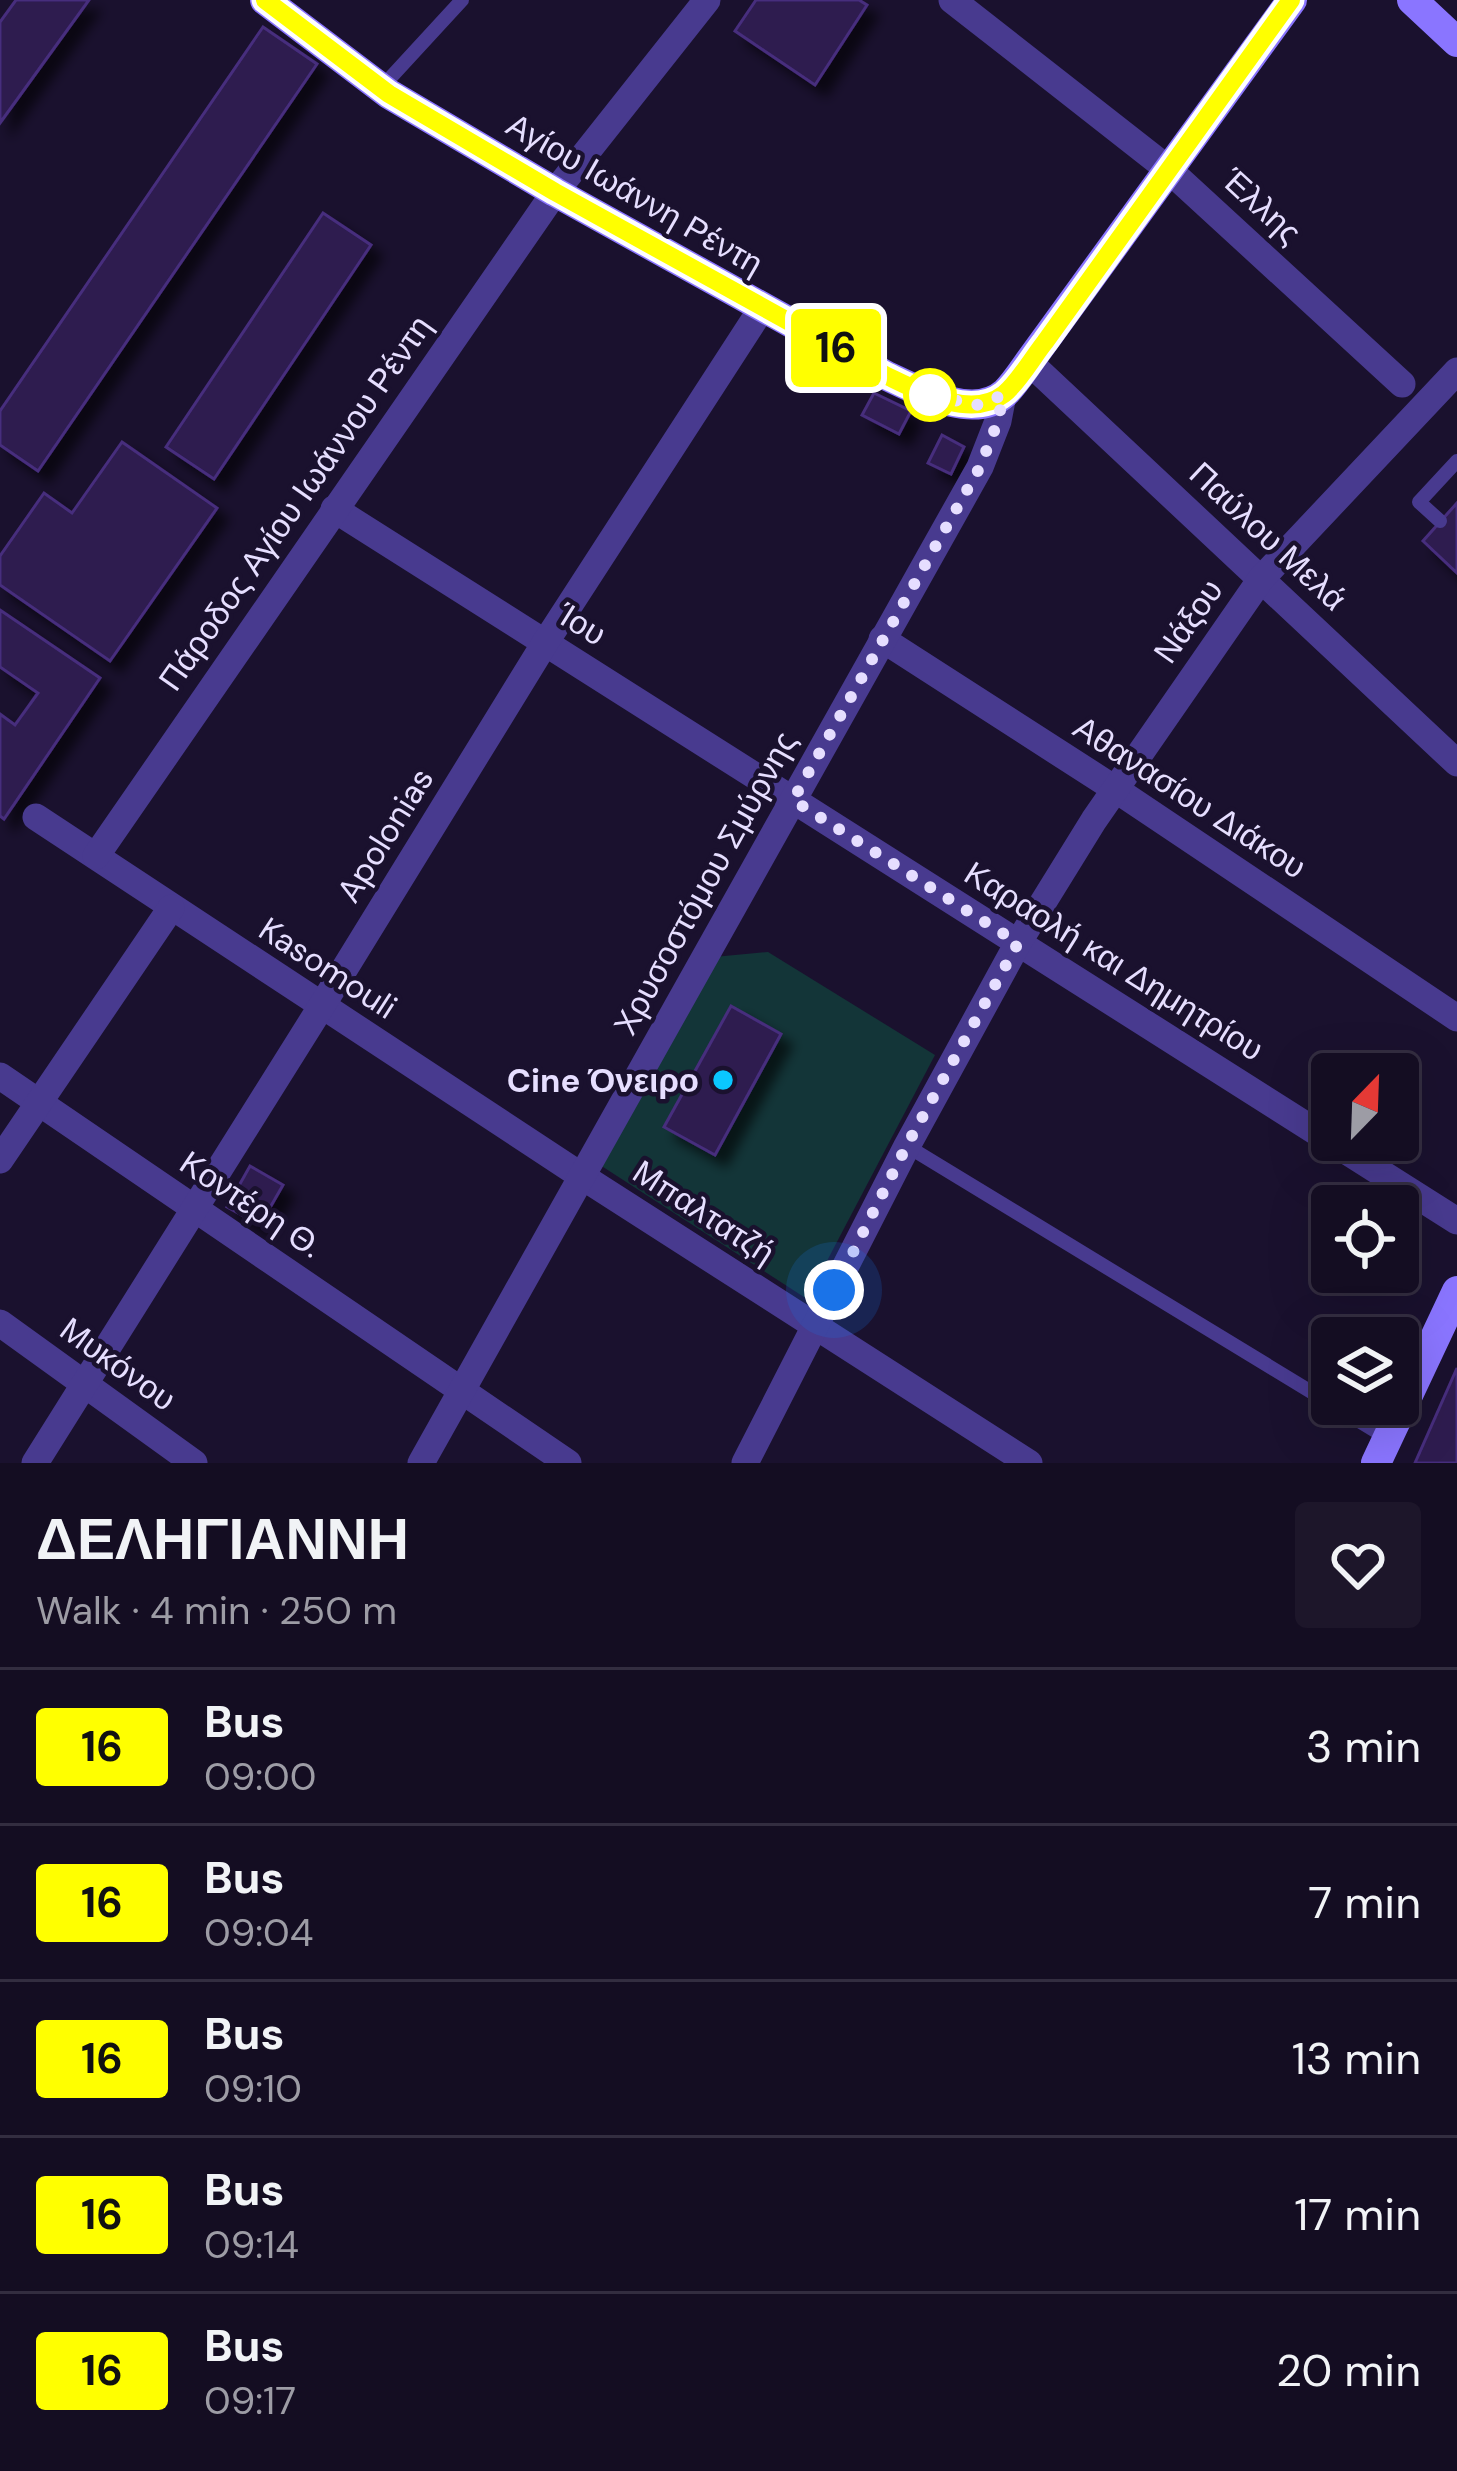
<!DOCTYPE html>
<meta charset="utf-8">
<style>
body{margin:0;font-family:"DM Sans",sans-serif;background:#1d162a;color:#f1f3f6;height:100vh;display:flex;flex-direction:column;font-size:45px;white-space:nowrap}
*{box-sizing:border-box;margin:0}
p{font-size:39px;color:#9d9ca5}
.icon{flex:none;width:66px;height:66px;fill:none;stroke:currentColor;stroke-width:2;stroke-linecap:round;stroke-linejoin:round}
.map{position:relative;height:1463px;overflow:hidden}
.side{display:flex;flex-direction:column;background:#140d22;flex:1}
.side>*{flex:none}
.badge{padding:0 24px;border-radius:9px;font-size:42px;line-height:78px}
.needle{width:78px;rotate:23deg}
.controls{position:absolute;left:1311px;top:1053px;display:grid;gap:24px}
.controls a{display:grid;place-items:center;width:108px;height:108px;border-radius:12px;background:#140d22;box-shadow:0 12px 48px #0002,0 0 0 3px #332d40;font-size:60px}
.you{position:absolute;width:60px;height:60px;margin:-30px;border:9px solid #fff;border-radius:50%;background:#1a73e8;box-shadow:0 0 0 18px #1a73e833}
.map>.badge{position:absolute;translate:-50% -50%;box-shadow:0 0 0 6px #fff}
.round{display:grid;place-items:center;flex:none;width:126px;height:126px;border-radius:12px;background:#1d162a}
.overview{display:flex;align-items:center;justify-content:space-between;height:204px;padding:0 36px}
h1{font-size:57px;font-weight:800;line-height:90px}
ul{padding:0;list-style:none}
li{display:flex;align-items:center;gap:36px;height:156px;padding:0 36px;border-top:3px solid #332d40}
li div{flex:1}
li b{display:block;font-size:45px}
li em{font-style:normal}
li .badge{min-width:132px;font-weight:700;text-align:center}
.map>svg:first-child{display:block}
.green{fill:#133538}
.building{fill:#2d1c50;stroke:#472d7d;stroke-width:3;filter:url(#shadow)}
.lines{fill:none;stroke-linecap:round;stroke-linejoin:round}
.lane{stroke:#483a8f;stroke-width:14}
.street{stroke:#483a8f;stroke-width:27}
.secondary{stroke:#8a75ff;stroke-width:30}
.line-casing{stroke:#fff;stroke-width:27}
.line{stroke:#ff0;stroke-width:18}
.walk{stroke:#e6deff;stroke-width:12;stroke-dasharray:0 21.6}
.stop-dot{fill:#fff;stroke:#ff0;stroke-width:6}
.poi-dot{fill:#0ac7ff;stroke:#1a112e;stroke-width:4.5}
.labels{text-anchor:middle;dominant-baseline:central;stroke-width:9;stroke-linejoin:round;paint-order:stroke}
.street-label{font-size:33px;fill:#e6deff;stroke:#1a112e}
.poi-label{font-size:33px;font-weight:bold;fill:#e6deff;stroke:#1a112e;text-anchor:end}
</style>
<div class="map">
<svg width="1457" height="1463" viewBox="0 0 1457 1463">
<defs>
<filter id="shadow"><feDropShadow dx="11" dy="11" stdDeviation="6" flood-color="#0009"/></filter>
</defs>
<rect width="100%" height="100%" fill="#1a112e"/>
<path class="green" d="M 768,952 L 935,1055 L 807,1299 L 600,1165 L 714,957 Z"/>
<g class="building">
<path d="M 16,0 L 89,0 L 0,123 L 0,22 Z"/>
<path d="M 756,0 L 859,0 L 867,5 L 815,85 L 735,31 Z"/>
<path d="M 263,27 L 317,64 L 38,471 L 0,445 L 0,411 Z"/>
<path d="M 323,213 L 371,245 L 214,479 L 166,447 Z"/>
<path d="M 874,393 L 911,411 L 899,434 L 862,415 Z"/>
<path d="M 942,435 L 964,447 L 951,474 L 928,463 Z"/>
<path d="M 122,442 L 217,508 L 110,661 L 0,585 L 0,556 L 44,493 L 72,513 Z"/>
<path d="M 1457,503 L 1457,573 L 1423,541 Z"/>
<path d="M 0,610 L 100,678 L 4,819 L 0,816 L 0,714 L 15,725 L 38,693 L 0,667 Z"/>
<path d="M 731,1006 L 781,1034 L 715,1155 L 664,1127 Z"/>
<path d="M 250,1166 L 283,1185 L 260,1225 L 227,1207 Z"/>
<path d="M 1457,1368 L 1457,1463 L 1415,1463 Z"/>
</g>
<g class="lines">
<g class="lane">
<path d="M 381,88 L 462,0"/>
<path d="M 1440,521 L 1419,502 L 1457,461"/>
<path d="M 907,1146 L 1387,1438"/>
</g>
<g class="street">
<path d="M 952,0 L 1169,170 L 1402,384"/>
<path d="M 1029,362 L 1457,763"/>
<path d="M 334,509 L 1457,1221"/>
<path d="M 882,639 L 1115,789 L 1457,1018"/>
<path d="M 36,817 L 583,1177 L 1029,1463"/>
<path d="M 96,856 L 555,192 L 707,0"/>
<path d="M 0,1076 L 568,1463"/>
<path d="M 0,1160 L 171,908"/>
<path d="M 0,1323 L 194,1463"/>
<path d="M 35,1463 L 321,1007 L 545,643 L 762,308"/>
<path d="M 421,1463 L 980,467 L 998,421 L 1003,395"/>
<path d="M 745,1463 L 907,1146 L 1018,943 L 1094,820 L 1261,579 L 1457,371"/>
</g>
<g class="secondary">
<path d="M 265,0 L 389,94 L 555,192 L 887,376 C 919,391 974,421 1005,393 C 1014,384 1022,372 1029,362 L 1292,0"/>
<path d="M 1412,0 L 1457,42"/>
<path d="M 1376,1463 L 1457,1291"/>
</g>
</g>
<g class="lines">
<g class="line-casing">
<path id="line" d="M 265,0 L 389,94 L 555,192 L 887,376 C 918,391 971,420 1004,394 C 1018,383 1033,357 1045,342 L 1291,0"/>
</g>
<use href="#line" class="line"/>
<path class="walk" d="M 834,1290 L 907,1145 L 1018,943 L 793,800 L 980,467 L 998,421 L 1003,395 L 978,405 L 930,395"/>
</g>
<circle class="stop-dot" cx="930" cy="395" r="24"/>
<circle class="poi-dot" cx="723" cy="1080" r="12"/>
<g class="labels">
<g class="street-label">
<text transform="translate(635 194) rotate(30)">Αγίου Ιωάννη Ρέντη</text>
<text transform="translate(1262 206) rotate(43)">Έλλης</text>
<text transform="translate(295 503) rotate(-55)">Πάροδος Αγίου Ιωάννου Ρέντη</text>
<text transform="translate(1268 536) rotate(43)">Παύλου Μελά</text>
<text transform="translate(1188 621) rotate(-55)">Νάξου</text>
<text transform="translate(582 624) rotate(32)">Ίου</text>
<text transform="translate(1190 797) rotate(33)">Αθανασίου Διάκου</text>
<text transform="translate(385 835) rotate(-58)">Apolonias</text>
<text transform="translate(705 883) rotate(-61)">Χρυσοστόμου Σμύρνης</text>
<text transform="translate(1114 961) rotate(32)">Καραολή και Δημητρίου</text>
<text transform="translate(328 968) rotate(33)">Kasomouli</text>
<text transform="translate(251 1204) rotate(34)">Κοντέρη Θ.</text>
<text transform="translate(704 1212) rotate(33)">Μπαλτατζή</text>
<text transform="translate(118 1364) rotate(36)">Μυκόνου</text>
</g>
<g class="poi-label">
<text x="699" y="1080">Cine Όνειρο</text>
</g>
</g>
</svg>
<div class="controls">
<a><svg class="needle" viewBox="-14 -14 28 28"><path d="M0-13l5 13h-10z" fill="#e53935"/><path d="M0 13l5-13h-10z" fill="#9d9ca5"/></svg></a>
<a><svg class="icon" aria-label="locate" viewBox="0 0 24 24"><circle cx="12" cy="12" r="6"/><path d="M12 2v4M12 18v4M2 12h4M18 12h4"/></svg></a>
<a><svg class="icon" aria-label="layers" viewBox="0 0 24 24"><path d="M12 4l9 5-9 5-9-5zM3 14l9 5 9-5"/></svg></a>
</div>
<div class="you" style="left:834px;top:1290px"></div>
<b class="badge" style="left:836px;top:348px;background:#ff0;color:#111">16</b>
</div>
<section class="side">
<div class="overview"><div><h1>ΔΕΛΗΓΙΑΝΝΗ</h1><p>Walk · 4 min · 250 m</p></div><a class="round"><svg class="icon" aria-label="heart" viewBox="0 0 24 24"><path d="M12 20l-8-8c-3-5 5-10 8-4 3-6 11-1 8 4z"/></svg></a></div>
<ul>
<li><span class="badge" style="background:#ff0;color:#111">16</span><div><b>Bus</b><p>09:00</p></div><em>3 min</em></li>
<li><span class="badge" style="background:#ff0;color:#111">16</span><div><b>Bus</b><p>09:04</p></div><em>7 min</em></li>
<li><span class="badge" style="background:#ff0;color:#111">16</span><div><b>Bus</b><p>09:10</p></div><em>13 min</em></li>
<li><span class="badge" style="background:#ff0;color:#111">16</span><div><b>Bus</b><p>09:14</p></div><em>17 min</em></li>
<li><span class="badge" style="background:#ff0;color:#111">16</span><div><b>Bus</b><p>09:17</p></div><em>20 min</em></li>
</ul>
</section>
